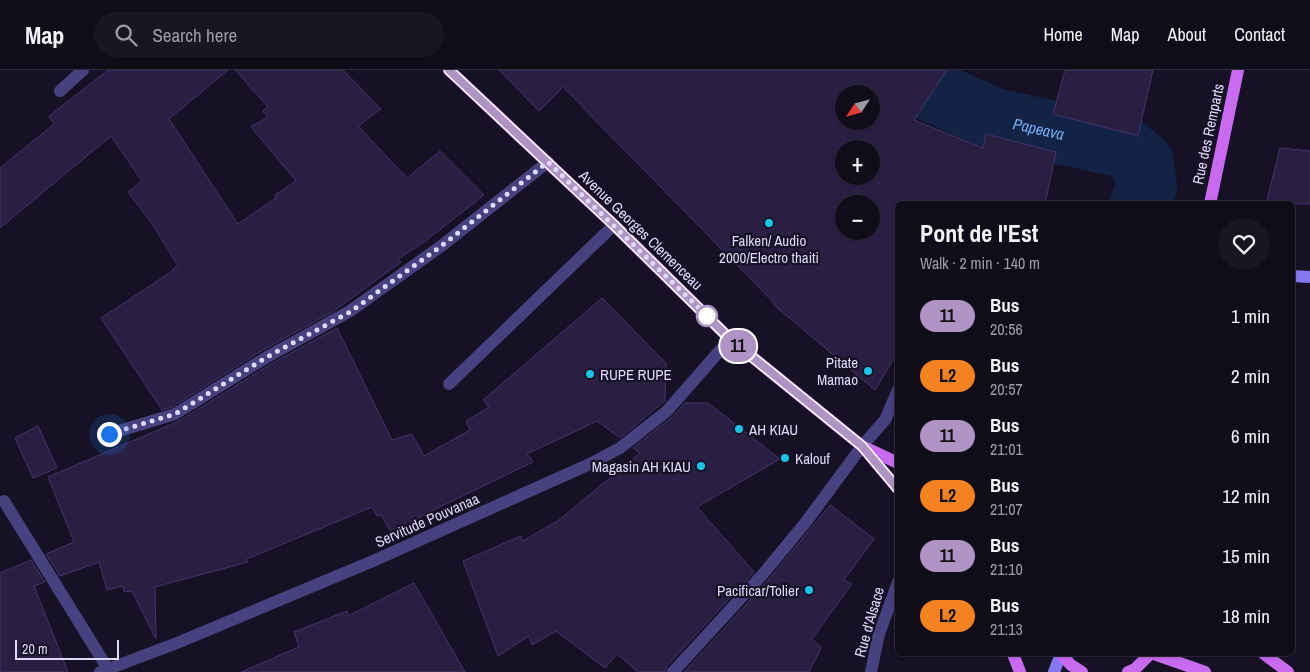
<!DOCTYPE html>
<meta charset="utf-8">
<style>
body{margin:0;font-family:"Archivo Narrow",sans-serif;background:#191624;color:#f1f3f6;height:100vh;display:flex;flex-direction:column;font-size:19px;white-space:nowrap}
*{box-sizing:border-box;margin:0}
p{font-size:16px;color:#9c9ca3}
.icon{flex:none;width:28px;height:28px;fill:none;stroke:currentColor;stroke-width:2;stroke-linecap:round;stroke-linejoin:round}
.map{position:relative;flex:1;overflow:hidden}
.sheet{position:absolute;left:895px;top:131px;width:400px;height:455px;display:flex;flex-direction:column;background:#100d1b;border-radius:8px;box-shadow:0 1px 4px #0004,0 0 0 1px #302d3a}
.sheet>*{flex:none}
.badge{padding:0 10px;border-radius:16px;font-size:18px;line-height:32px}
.needle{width:32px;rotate:234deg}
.fabs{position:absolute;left:835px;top:15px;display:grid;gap:10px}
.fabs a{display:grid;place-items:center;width:45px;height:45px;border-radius:50%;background:#100d1b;box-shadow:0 1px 4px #0004,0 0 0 1px #302d3a;font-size:25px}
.scale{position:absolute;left:15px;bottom:12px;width:104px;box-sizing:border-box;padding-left:5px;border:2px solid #dfd9fb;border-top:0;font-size:14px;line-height:18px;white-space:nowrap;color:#dfd9fb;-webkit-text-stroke:4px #161124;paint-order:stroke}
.you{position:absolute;width:25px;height:25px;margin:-12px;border:4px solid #fff;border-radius:50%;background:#1a73e8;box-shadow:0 0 0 8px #1a73e833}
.map>.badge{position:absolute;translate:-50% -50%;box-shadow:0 0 0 2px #fff}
.round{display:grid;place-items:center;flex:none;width:52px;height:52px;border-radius:26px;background:#191624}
.summary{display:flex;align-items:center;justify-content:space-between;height:85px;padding:0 25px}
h1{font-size:24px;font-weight:700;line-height:38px}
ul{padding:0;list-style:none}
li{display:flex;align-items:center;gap:15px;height:60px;padding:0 25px}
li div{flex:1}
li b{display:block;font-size:19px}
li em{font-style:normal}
li .badge{min-width:55px;font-weight:700;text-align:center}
header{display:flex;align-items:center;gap:30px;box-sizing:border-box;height:70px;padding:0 25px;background:#100d1b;border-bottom:1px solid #302d3a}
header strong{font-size:24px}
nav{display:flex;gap:28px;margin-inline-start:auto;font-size:18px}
.search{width:350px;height:45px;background:#191624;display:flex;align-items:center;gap:12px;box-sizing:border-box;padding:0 18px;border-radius:28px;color:#9c9ca3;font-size:19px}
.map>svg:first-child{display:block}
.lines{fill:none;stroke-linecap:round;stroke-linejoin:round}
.river{stroke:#132346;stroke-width:62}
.building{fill:#291f43;stroke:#43346d;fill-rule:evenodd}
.lane{stroke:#48417f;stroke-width:12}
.street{stroke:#48417f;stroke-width:12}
.secondary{stroke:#8579f2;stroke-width:12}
.primary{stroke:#c86bf0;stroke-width:12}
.line-casing{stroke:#fff;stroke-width:11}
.line{stroke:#af93c4;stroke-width:8}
.walk{stroke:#dfd9fb;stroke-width:5;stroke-dasharray:0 9}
.poi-dot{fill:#18c4e8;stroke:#161124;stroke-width:2}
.stop-dot{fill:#fff;stroke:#af93c4;stroke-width:2.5}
.labels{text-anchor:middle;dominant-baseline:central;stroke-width:4.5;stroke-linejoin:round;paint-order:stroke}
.street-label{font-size:15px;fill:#dfd9fb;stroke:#161124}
.poi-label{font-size:15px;fill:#dfd9fb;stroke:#161124;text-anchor:end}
.water-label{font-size:16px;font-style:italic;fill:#71acf1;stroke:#161124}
</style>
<header>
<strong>Map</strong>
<div class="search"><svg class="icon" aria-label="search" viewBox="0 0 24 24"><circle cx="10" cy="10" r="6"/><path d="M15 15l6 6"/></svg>Search here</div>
<nav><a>Home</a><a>Map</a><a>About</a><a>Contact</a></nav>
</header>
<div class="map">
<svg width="1310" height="602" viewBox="0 0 1310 602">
<rect width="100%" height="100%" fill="#161124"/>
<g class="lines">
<path class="river" id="s1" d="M 900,0 L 932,21 L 994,49 L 1124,77 L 1143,93 L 1146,116 L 1141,134"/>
</g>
<g class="building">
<path d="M 108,0 L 228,0 L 169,49 L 238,154 L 276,128 L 275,125 L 296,111 L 251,57 L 268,47 L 263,41 L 268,37 L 235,0 L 343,0 L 381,39 L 358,56 L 407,108 L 440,81 L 484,125 L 424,172 L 398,189 L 401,192 L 334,241 L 263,280 L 172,337 L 162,340 L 101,248 L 174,200 L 173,199 L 178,196 L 153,155 L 128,122 L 142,111 L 111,66 L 0,158 L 0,98 L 54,54 L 49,46 Z"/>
<path d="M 499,0 L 947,0 L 914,50 L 983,78 L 986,64 L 1056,82 L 1045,134 L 898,134 L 898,282 L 875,320 L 774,235 L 775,234 L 563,17 L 539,41 ZM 844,24 L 871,24 L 871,51 L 844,51 ZM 844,79 L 871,79 L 871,106 L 844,106 ZM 844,134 L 871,134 L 871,161 L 844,161 Z"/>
<path d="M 1065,0 L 1153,0 L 1138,66 L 1053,44 Z"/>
<path d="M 1280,78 L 1310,81 L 1310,134 L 1266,134 Z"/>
<path d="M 602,228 L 666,293 L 665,331 L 620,368 L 597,351 L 527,384 L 533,392 L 419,447 L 422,452 L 394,467 L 381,445 L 377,446 L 372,437 L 247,489 L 248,492 L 155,517 L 156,569 L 132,521 L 124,522 L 123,516 L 107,520 L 99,492 L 60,506 L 46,484 L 74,472 L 48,407 L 179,351 L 271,294 L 337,258 L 392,370 L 412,364 L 424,386 L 470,360 L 466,351 L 489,337 L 483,330 Z"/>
<path d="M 685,333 L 708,333 L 780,389 L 697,437 L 754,502 L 667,596 L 665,602 L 638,602 L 617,584 L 605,598 L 556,561 L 532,575 L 529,566 L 498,586 L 463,491 L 521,466 L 523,471 L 559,450 L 640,383 L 633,378 L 672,347 Z"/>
<path d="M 38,356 L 57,398 L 33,408 L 15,368 Z"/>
<path d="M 830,435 L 874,469 L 844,510 L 852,514 L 812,569 L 821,578 L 809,602 L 684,602 L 765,514 Z"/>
<path d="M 31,490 L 45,512 L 34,516 L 68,602 L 0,602 L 0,503 Z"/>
<path d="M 414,513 L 465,602 L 241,602 L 299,577 L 294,562 L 347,541 L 348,546 Z"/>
</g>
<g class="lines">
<path class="lane" d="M 449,314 L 614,155"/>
<g class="street">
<path d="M 60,21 L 83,0"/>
<path d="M 109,364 L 175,344 L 267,287 L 350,241 L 440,177 L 548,92"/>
<path d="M 4,431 L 108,599"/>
<path d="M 100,602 L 177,573 L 373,491 L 590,394 L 620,378 L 667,341 L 730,269"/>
<path d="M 673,602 L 763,504 L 806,452 L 862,376 L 885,350 L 898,320"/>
<path d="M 871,602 L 879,564 L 898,512"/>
</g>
<g class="secondary">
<path d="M 1292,206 L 1310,207"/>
<path d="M 1054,602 L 1061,584"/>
</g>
<g class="primary">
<path d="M 449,0 L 614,155 L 730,269 L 862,376 L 898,419"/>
<path d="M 1210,134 L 1238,0"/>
<path d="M 866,378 L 898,393"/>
<path d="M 1013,584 L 1020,602"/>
<path d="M 1061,584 L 1071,595 L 1082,602"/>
<path d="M 1154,584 L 1205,602"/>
<path d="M 1264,584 L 1288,602"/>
<path d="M 1128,602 L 1135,599 L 1150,584"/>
</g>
</g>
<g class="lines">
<g class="line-casing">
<path id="line" d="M 449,0 L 614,155 L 730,269 L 862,376 L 898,419"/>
</g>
<use href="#line" class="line"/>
<path class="walk" d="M 109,364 L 175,344 L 267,287 L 350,242 L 440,177 L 548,92 L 707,246"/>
</g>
<g class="poi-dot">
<circle cx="769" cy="153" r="5"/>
<circle cx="868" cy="301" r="5"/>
<circle cx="590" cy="304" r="5"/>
<circle cx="739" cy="359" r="5"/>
<circle cx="785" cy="388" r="5"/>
<circle cx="701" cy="396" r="5"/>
<circle cx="809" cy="520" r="5"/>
</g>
<circle class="stop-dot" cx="707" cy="246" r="10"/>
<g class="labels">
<g class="street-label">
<text transform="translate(1208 64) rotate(-78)">Rue des Remparts</text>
<text transform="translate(641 160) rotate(44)">Avenue Georges Clemenceau</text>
<text transform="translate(427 450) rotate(-24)">Servitude Pouvanaa</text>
<text transform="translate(869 552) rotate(-74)">Rue d'Alsace</text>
</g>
<g class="poi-label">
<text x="769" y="170" text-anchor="middle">Falken/ Audio<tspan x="769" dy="17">2000/Electro thaiti</tspan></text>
<text x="858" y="292">Pitate<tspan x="858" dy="17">Mamao</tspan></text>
<text x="600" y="304" text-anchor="start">RUPE RUPE</text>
<text x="749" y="359" text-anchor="start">AH KIAU</text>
<text x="795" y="388" text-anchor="start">Kalouf</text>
<text x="691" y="396">Magasin AH KIAU</text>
<text x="799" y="520">Pacificar/Tolier</text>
</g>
<g class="water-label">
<text stroke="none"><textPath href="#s1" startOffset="152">Papeava</textPath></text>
</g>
</g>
</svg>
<div class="fabs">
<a><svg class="needle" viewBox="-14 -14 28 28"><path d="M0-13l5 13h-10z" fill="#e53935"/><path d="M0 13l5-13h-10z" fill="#9c9ca3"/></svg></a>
<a>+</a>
<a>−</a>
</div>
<div class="scale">20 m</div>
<div class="you" style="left:109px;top:364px"></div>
<b class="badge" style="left:738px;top:276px;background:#af93c4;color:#111">11</b>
<section class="sheet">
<div class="summary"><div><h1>Pont de l'Est</h1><p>Walk · 2 min · 140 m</p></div><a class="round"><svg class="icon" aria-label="heart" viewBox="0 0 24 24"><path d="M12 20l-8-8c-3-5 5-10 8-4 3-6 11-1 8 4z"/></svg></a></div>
<ul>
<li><span class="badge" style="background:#af93c4;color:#111">11</span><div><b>Bus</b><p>20:56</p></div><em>1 min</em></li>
<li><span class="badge" style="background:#f58220;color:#111">L2</span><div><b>Bus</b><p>20:57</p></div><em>2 min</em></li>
<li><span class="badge" style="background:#af93c4;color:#111">11</span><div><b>Bus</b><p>21:01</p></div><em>6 min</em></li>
<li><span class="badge" style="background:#f58220;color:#111">L2</span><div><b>Bus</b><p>21:07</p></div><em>12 min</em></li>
<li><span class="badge" style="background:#af93c4;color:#111">11</span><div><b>Bus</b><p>21:10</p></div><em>15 min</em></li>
<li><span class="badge" style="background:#f58220;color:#111">L2</span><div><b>Bus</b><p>21:13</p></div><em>18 min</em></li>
</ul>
</section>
</div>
